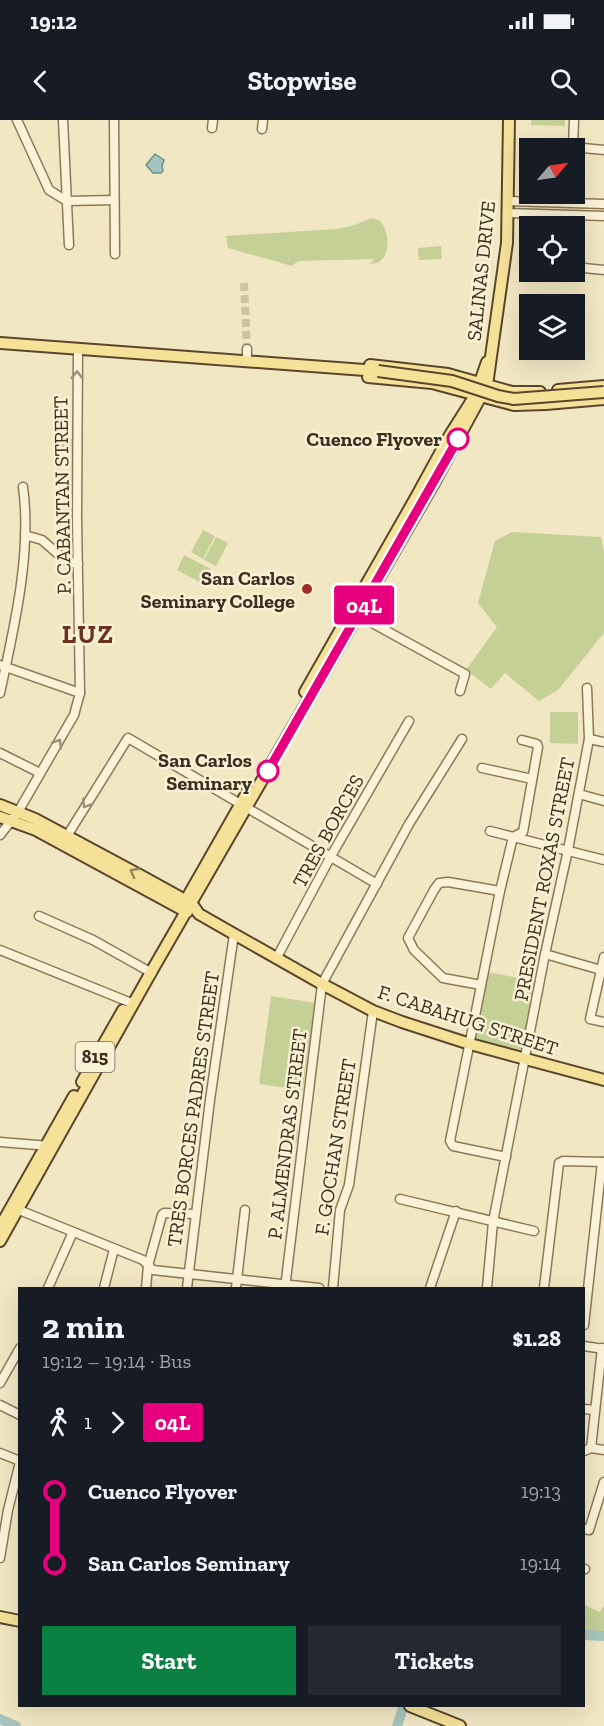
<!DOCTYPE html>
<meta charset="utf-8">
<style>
body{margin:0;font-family:"Zilla Slab",serif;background:#242831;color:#f1f3f6;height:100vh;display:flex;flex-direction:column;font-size:22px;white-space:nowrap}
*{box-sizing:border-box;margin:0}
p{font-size:20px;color:#9ea1a6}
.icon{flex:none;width:33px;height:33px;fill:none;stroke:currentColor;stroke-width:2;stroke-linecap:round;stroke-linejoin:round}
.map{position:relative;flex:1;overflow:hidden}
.sheet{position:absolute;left:18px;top:1167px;width:567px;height:420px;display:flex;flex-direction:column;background:#171b24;border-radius:0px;box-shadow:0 6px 24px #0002}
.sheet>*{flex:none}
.badge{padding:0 12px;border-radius:4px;font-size:21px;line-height:39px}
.needle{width:39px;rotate:61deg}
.tools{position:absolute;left:519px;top:18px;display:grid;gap:12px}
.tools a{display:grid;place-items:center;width:66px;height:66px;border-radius:0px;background:#171b24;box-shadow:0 6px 24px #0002;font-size:30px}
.map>.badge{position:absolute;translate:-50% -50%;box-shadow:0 0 0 3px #fff}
.legs{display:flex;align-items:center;gap:9px;height:66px;padding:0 24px;font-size:20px}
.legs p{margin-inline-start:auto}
.summary{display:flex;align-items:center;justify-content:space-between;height:102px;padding:0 24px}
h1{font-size:33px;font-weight:700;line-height:45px}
.action{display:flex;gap:12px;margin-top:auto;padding:12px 24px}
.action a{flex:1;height:69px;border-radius:0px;background:#0b8043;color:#fff;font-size:24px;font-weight:700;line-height:69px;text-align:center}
.action a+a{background:#242831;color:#f1f3f6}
ul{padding:0 24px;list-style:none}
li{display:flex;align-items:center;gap:21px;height:72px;font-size:22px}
li i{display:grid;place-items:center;width:9px;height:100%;margin:0 8px;background:currentColor}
li i::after{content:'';width:15px;height:15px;margin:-8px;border:4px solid;border-radius:50%;background:#171b24}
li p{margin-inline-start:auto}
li:first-child i{background:linear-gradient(#0000 50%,currentColor 0)}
li:last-child i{background:linear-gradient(currentColor 50%,#0000 0)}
.status{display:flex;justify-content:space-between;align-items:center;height:42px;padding:0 30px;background:#171b24;direction:ltr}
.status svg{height:16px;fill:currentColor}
header{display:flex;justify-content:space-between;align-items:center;height:78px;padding:0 24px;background:#171b24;font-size:27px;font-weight:700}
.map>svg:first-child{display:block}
.green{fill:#c4d096}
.water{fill:#a6c4bd;stroke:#6c938d;stroke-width:1.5}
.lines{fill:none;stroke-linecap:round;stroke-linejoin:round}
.river{stroke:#a6c4bd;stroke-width:10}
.minor-tunnel{stroke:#cdc2a2;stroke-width:8;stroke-dasharray:8 4;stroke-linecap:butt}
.minor-casing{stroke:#8d7959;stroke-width:11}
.major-casing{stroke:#5a462d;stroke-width:14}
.minor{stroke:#fbf3d7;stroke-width:8}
.major{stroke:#f6e199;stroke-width:10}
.major-bridge-casing{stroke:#5a462d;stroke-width:14;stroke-linecap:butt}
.major-bridge{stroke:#f6e199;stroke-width:10}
.oneway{stroke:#9c917a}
.oneway2{stroke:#99885c}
.line-1-casing{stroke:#fff;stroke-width:14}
.line-1{stroke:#e6007e;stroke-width:9}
.stop-1-dot{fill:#fff;stroke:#e6007e;stroke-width:3}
.poi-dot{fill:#9f2f25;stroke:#f8f1d4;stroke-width:2}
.labels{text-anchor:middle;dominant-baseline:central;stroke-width:5;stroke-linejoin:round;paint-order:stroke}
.shield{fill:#f8f1d4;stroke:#746955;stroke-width:1.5}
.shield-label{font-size:18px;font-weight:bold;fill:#3c2f1e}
.street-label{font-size:20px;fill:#3c2f1e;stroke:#f8f1d4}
.stop-label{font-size:20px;font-weight:bold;fill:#3c2f1e;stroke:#f8f1d4;text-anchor:end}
.poi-label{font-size:20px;font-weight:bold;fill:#3c2f1e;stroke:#f8f1d4;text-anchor:end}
.district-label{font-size:26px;font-weight:bold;letter-spacing:1.5px;fill:#6b331a;stroke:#f8f1d4}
</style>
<div class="status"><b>19:12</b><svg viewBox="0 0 49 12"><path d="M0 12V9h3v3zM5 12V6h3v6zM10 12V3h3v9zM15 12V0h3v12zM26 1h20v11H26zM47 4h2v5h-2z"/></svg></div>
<header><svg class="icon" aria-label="back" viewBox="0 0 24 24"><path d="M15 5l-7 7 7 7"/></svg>Stopwise<svg class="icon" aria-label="search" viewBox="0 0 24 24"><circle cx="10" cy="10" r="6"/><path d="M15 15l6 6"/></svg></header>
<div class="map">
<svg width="604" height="1606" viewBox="0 0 604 1606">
<rect width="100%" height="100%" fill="#f1e7c3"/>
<g class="green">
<path d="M 531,0 L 565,0 L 565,6 L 531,5 Z"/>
<path d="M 371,98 L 379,100 C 391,111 392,144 370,144 L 374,139 L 298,141 L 292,146 L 228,128 L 226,116 L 337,109 L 355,105 Z"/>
<path d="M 441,126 L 442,139 L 419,140 L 418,128 Z"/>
<path d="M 56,319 L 72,319 L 71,333 L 55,333 Z"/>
<path d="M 203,410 L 215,416 L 203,439 L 191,432 Z"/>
<path d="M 512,412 L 601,417 L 604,432 L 604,513 L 558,570 L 539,581 L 505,553 L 491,569 L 466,550 L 497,507 L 478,483 L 495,421 Z"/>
<path d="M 216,417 L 228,423 L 216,446 L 204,440 Z"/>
<path d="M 184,435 L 211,449 L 203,464 L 177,450 Z"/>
<path d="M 550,592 L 578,592 L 578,624 L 550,623 Z"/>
<path d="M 487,852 L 535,861 L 521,932 L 473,920 Z"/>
<path d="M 271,876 L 315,883 L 303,970 L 259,964 Z"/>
<path d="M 287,1009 L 298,1010 L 297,1022 L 286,1021 Z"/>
<path d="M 584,1485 L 600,1492 L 604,1485 L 604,1512 L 601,1510 L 594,1514 L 584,1513 Z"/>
</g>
<path class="water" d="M 155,34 L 164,40 L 162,46 L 163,51 L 161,53 L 153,53 L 146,45 Z"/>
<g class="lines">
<g class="river">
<path d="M 584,1515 L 604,1516"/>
<path d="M 0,1599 L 16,1606"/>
<path d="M 397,1606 L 403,1588"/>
</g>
<path class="minor-tunnel" d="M 244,163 L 247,229"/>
<g class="minor-casing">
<g id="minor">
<path d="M 17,0 L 49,70 L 67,81"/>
<path d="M 63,0 L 69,125"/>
<path d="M 114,0 L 115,134"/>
<path d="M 574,0 L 573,27 L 604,30"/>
<path d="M 212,8 L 213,0"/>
<path d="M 262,9 L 263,0"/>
<path d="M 67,81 L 114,80"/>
<path d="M 508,81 L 604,84"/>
<path d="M 508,93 L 604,96"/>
<path d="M 574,147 L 604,150"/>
<path d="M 247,229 L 247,240"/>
<path d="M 25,415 L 42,420 L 66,441 L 78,444"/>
<path d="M 354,493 L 465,554 L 460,571"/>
<path d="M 0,545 L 80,573"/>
<path d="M 0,573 C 14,508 32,433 23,367"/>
<path d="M 589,619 L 604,622"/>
<path d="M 0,633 L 40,653"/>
<path d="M 482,648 L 532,659"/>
<path d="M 579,674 L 604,681"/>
<path d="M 490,711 L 604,740"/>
<path d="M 0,715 L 18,692 L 74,595 L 80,573 L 77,399 L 78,229"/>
<path d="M 67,716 L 128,618 L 377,764"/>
<path d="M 39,796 L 93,820 L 152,853"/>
<path d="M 0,830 L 134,884"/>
<path d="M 545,834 L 601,850"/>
<path d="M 604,837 L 590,899 L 604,902"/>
<path d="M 276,839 L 331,736 L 409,601"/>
<path d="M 481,865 L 443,858 L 414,830 L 408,818 L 434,770 L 439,763 L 448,762 L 500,771"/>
<path d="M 0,1022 L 50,1026"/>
<path d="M 506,1037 L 453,1026 L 450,1021 L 500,771 L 513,717 L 523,712 L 538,627 L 537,624 L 522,620"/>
<path d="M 400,1079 L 534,1111"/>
<path d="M 14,1088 L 143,1140 L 153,1150 L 319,1168"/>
<path d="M 48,1168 L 73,1112"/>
<path d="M 104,1168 L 114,1129"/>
<path d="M 146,1168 L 148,1146 L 162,1095 L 164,1093 L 195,1094"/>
<path d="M 187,1168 L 210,980 L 234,814"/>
<path d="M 236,1168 L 245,1090"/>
<path d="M 285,1168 L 322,864 L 409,704 L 462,619"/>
<path d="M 333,1168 L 340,1090 L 349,1065 L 373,891"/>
<path d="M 430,1168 L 456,1091"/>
<path d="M 487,1168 L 493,1102 L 545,834 L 568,730 L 589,619 L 587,568"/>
<path d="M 544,1168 L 559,1043 L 563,1041 L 604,1042"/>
<path d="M 584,1205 L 602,1042"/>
<path d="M 584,1226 L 604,1229"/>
<path d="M 0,1263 L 20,1228"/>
<path d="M 0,1285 L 20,1295"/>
<path d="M 584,1289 L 595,1290"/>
<path d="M 591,1328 L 602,1228"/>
<path d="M 584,1331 L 591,1328 L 604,1330"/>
<path d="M 0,1333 L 20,1341"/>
<path d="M 584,1409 L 589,1410 L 604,1362"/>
<path d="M 0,1438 L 8,1390 L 20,1342"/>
<path d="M 584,1449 L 585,1449"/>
</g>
</g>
<g class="major-casing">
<g id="major">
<path d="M 0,223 L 378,251"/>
<path d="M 370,245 L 448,254 L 512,272 L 540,272"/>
<path d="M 368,257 L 432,263 L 514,285 L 546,284 L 604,279"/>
<path d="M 558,270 L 604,266"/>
<path d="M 305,572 L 415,379 L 450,315 L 476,274 L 487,242"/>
<path d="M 0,685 L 35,699 L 145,758 L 192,784 L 199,794 L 234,814 L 322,864 L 373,891 L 402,902 L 470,924 L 604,960"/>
<path d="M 0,697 L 36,710 L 187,792"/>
<path d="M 183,785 L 248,671"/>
<path d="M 82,962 L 123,890"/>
<path d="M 0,1107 L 74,976"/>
<path d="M 0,1121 L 154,847 L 435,361 L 487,265 L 507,123 L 509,0"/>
<path d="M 0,1497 L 20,1501"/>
<path d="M 410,1586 L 460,1606"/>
</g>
</g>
<use href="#minor" class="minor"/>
<use href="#major" class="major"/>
<g class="major-bridge-casing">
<path id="major-bridge" d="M 378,251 L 452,261 L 498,276 L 514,279 L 604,272"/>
</g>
<use href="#major-bridge" class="major-bridge"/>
</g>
<defs><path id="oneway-chevron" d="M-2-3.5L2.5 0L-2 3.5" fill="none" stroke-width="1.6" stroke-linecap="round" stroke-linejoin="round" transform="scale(1.5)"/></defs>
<g class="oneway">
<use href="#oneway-chevron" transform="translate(77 255) rotate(-89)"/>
<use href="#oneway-chevron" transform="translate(58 623) rotate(-59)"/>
<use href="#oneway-chevron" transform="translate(86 684) rotate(122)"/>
</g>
<use class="oneway2" href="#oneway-chevron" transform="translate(134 752) rotate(-152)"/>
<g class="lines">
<g class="line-1-casing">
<path id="line-1" d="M 268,651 L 458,319"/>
</g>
<use href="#line-1" class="line-1"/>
</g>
<g class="stop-1-dot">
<circle cx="458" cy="319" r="10"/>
<circle cx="268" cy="651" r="10"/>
</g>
<circle class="poi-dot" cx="307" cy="469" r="6"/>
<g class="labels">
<rect class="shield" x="75.5" y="922" width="39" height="30" rx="4.5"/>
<g class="shield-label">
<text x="95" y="937">815</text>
</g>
<g class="street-label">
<text transform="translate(481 151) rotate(-84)">SALINAS DRIVE</text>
<text transform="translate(62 375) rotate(-91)">P. CABANTAN STREET</text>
<text transform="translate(328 711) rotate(-61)">TRES BORCES</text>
<text transform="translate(544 759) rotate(-79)">PRESIDENT ROXAS STREET</text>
<text transform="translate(468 900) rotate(18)">F. CABAHUG STREET</text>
<text transform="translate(193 989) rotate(-82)">TRES BORCES PADRES STREET</text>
<text transform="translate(287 1014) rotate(-83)">P. ALMENDRAS STREET</text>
<text transform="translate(335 1027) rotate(-81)">F. GOCHAN STREET</text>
</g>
<g class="stop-label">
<text x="442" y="319">Cuenco Flyover</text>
<text x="252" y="640">San Carlos<tspan x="252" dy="23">Seminary</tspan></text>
</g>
<g class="poi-label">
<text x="295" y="458">San Carlos<tspan x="295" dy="23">Seminary College</tspan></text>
</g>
<g class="district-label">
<text x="88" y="514">LUZ</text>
</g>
</g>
</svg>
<div class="tools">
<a><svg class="needle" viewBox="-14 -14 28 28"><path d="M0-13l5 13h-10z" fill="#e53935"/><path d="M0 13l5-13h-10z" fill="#9ea1a6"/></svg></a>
<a><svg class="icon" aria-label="locate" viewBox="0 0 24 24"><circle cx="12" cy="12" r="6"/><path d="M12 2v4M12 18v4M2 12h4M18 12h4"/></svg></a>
<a><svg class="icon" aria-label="layers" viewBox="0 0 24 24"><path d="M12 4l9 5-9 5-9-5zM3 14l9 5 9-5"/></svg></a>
</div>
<b class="badge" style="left:364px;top:485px;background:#e6007e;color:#fff">04L</b>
<section class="sheet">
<div class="summary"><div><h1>2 min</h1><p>19:12 – 19:14 · Bus</p></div><b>$1.28</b></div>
<div class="legs"><svg class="icon" aria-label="walk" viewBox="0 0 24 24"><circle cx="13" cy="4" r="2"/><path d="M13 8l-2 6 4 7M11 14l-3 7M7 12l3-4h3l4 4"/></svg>1<svg class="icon" aria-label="forward" viewBox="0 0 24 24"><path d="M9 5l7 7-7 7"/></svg><b class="badge" style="background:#e6007e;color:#fff">04L</b></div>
<ul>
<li><i style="color:#e6007e"></i><b>Cuenco Flyover</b><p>19:13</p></li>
<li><i style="color:#e6007e"></i><b>San Carlos Seminary</b><p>19:14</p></li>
</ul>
<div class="action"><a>Start</a><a>Tickets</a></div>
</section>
</div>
